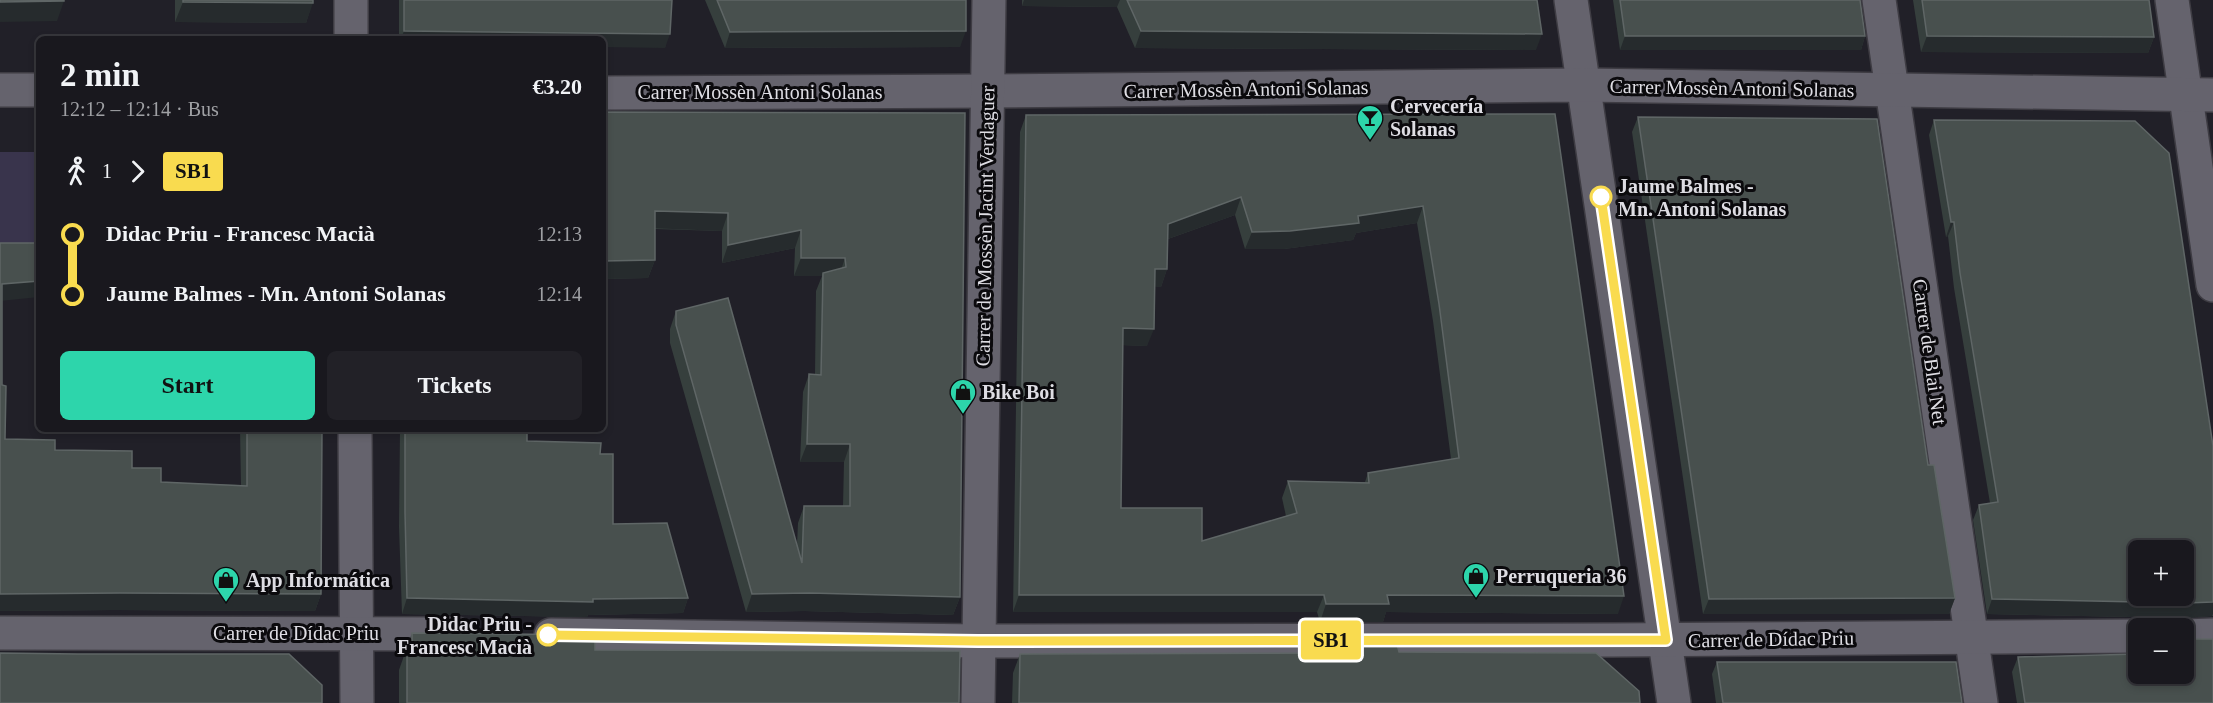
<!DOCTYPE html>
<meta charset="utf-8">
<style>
body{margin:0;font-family:Georgia,serif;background:#222127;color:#f1f3f6;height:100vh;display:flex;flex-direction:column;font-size:22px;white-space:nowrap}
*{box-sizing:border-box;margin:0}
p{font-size:20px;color:#9fa0a4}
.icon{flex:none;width:33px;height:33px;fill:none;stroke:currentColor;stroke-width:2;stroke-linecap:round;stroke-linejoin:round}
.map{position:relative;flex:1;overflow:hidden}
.panel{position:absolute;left:36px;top:36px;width:570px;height:396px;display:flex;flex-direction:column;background:#19181e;border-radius:9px;box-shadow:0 3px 9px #0003,0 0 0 2px #37373c}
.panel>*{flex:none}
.badge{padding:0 12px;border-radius:4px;font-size:21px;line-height:39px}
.tools{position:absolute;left:2128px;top:540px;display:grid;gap:12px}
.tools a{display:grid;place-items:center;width:66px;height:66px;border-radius:9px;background:#19181e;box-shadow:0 3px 9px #0003,0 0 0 2px #37373c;font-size:30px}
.map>.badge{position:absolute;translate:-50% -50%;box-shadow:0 0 0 3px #fff}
.legs{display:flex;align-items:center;gap:9px;height:66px;padding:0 24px;font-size:20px}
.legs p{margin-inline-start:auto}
.summary{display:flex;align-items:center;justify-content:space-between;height:102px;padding:0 24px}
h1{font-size:33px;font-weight:700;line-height:45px}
.button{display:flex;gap:12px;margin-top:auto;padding:12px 24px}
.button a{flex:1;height:69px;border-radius:9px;background:#2dd5ab;color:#111;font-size:24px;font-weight:700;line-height:69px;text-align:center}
.button a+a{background:#222127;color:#f1f3f6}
ul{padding:0 24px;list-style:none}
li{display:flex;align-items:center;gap:21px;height:60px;font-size:22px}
li i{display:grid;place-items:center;width:9px;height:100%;margin:0 8px;background:currentColor}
li i::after{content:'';width:15px;height:15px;margin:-8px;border:4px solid;border-radius:50%;background:#19181e}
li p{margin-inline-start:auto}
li:first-child i{background:linear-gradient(#0000 50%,currentColor 0)}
li:last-child i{background:linear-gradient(currentColor 50%,#0000 0)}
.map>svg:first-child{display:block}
.green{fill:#39344c}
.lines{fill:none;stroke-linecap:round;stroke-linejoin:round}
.minor-casing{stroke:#3e3c43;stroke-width:36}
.minor{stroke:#65636d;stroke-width:33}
.wall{fill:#363f3d;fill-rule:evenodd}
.shaded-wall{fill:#262b2d}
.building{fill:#48504e;stroke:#5f6666;stroke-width:1.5;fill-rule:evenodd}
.line-1-casing{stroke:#fff;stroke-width:14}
.line-1{stroke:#f9db4f;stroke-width:9}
.stop-1-dot{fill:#fff;stroke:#f9db4f;stroke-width:3}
.labels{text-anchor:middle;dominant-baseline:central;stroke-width:6;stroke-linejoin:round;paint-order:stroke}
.street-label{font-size:20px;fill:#dedde3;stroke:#0b0a0d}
.poi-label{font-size:20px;font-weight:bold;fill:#dedde3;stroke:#0b0a0d;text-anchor:start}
.stop-label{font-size:20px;font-weight:bold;fill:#dedde3;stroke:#0b0a0d;text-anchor:start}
</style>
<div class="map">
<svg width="2213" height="703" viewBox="0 0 2213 703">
<rect width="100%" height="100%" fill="#212028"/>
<rect class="green" x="0" y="152" width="39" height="107"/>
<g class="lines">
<g class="minor-casing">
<g id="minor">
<path d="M 1571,0 L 1674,703"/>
<path d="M 1879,0 L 1981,703"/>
<path d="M 2172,0 L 2213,285"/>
<path d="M 351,39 L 351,0"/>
<path d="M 0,90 L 39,90"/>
<path d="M 603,93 L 987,91 L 1585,85 L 2213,95"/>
<path d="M 355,429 L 357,703"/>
<path d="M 0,633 L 457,634"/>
<path d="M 551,635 L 978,641 L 1613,640 L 2139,636"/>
<path d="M 2184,636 L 2213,635"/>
<path d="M 978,703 L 989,0"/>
</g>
</g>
<use href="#minor" class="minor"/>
</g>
<g class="wall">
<path d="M 175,0 L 313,0 L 306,23 L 175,22 Z"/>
<path d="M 399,0 L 672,0 L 665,48 L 603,39 L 399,39 Z"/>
<path d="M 705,0 L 966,0 L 960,47 L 725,48 Z"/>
<path d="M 1022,0 L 1537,0 L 1536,50 L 1135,48 L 1117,7 L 1022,6 Z"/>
<path d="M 1613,0 L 1860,0 L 1865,36 L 1861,50 L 1620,50 Z"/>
<path d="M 1913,0 L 2149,0 L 2154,37 L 2148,53 L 1921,52 Z"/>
<path d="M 603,112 L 965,113 L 960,597 L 953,615 L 804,611 L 746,612 L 670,343 L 670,329 L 676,311 L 797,545 L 798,523 L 804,506 L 843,506 L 844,462 L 800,462 L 803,392 L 809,374 L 815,375 L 816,291 L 822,276 L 794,276 L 795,248 L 722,263 L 722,231 L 655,229 L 655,260 L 648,278 L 603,279 Z"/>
<path d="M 1555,114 L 1618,614 L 1386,612 L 1383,622 L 1320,622 L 1317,612 L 1013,612 L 1020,132 L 1026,115 ZM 1235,215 L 1245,249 L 1284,249 L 1353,240 L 1356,233 L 1417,223 L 1433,321 L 1451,459 L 1368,473 L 1365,482 L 1288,481 L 1282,498 L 1286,516 L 1202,541 L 1121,508 L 1122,345 L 1147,346 L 1154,286 L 1161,287 L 1167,269 L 1168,239 Z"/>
<path d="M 1638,117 L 1928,465 L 1955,598 L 1949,614 L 1703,614 L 1632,132 Z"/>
<path d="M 1934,120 L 2213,446 L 2213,616 L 2182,618 L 1987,614 L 1973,520 L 1979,505 L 1990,503 L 1954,288 L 1948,236 L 1946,237 L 1929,135 Z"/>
<path d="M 0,243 L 2,301 L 2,385 L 5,439 L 132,468 L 161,482 L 241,485 L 240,429 L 322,429 L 321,594 L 315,611 L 114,610 L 0,611 Z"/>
<path d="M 400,429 L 527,429 L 527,441 L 688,598 L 683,613 L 588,615 L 587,617 L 402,614 L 399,527 Z"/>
<path d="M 412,633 L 595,650 L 959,703 L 399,703 L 399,670 Z"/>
<path d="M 2187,639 L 2213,703 L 2017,703 L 2012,672 L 2018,657 L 2184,674 L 2184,649 Z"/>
<path d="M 1338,640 L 1640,703 L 1012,703 L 1013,673 L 1020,654 L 1334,653 Z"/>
<path d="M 1717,662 L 1962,703 L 1716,703 L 1712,674 Z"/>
</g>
<g class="shaded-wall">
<path d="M 1024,0 L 1120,0 L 1117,7 L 1022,6 Z"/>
<path d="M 64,1 L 57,21 L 0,22 L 0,2 Z"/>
<path d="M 183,2 L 313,3 L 306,23 L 175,22 Z"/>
<path d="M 404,31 L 670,34 L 665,48 L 603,47 L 603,39 L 401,39 Z"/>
<path d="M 966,31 L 960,47 L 725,48 L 730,32 Z"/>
<path d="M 1141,31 L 1542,34 L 1536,50 L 1135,48 Z"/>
<path d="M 1625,36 L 1865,36 L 1861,50 L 1620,50 Z"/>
<path d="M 1927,36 L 2154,37 L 2148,53 L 1921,52 Z"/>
<path d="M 1241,197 L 1235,215 L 1162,241 L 1168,224 Z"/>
<path d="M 1423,206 L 1417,223 L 1356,233 L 1353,240 L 1284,249 L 1245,249 L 1252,232 L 1358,216 Z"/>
<path d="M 655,211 L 728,213 L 722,231 L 649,228 Z"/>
<path d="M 1951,222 L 1954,222 L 1948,236 L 1946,237 Z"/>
<path d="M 801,230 L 795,248 L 722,263 L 728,245 Z"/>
<path d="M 801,258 L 845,258 L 839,276 L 823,273 L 822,276 L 794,276 Z"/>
<path d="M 655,260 L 648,278 L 603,279 L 603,261 Z"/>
<path d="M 1155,269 L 1167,269 L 1161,287 L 1148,286 Z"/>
<path d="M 39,281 L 39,297 L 0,301 L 2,284 Z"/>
<path d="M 1123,328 L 1154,329 L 1147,346 L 1116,345 Z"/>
<path d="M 807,444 L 850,444 L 844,462 L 800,462 Z"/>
<path d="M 120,593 L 321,594 L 315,611 L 114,610 L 0,611 L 0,594 Z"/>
<path d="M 810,593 L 960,597 L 953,615 L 804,611 L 746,612 L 752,594 Z"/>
<path d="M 1019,595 L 1324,595 L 1317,612 L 1013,612 Z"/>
<path d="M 1387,595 L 1624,596 L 1618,614 L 1386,612 L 1383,622 L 1320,622 L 1326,604 Z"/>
<path d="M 407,598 L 593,599 L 688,598 L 683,613 L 588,615 L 587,617 L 402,614 Z"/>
<path d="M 1955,598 L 1949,614 L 1703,614 L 1709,599 Z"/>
<path d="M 1992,599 L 2213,602 L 2213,614 L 2212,616 L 2182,618 L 1987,614 Z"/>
</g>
<g class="building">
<path d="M 0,0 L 64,0 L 64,1 L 0,2 Z"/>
<path d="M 183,0 L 313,0 L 313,3 L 183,2 Z"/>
<path d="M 404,0 L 672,0 L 670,34 L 404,31 Z"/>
<path d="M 717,0 L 966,0 L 966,31 L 730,32 Z"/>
<path d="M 1127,0 L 1537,0 L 1542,34 L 1141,31 Z"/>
<path d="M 1620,0 L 1860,0 L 1865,36 L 1625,36 Z"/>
<path d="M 1922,0 L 2149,0 L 2154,37 L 1927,36 Z"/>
<path d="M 603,112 L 965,113 L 960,597 L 810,593 L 752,594 L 676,325 L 676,311 L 728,298 L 802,563 L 804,506 L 850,506 L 850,444 L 807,444 L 809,374 L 821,375 L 823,273 L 846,267 L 845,258 L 801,258 L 801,230 L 728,245 L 728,213 L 655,211 L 655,260 L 603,261 Z"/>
<path d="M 1555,114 L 1624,596 L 1387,595 L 1389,604 L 1326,604 L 1324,595 L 1019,595 L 1026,115 ZM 1241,197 L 1252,232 L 1290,231 L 1359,223 L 1358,216 L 1423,206 L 1439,304 L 1459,458 L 1368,473 L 1369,483 L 1288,481 L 1297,513 L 1202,541 L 1202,508 L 1121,508 L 1123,328 L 1154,329 L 1155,269 L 1167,269 L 1168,224 Z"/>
<path d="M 1638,117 L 1877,119 L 1928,465 L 1934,465 L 1955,598 L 1709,599 Z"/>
<path d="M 1934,120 L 2135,121 L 2169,153 L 2213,446 L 2213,602 L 2187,603 L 1992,599 L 1979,505 L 1998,502 L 1960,273 L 1954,222 L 1951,222 ZM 2139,550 L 2184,550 L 2184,596 L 2139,596 Z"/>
<path d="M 0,243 L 39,243 L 39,281 L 2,284 L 2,385 L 6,386 L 5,439 L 55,440 L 55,450 L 132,451 L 132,468 L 161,468 L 161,482 L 247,486 L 247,429 L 322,429 L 321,594 L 120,593 L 0,594 Z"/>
<path d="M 405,429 L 527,429 L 527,441 L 601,443 L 600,454 L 613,454 L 613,524 L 667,523 L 688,598 L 593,599 L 593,602 L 407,598 L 405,512 Z"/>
<path d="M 412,633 L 595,635 L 595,650 L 960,651 L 959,703 L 407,703 L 407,650 L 412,649 Z"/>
<path d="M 2187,639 L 2213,639 L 2213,703 L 2025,703 L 2018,657 L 2139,654 L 2139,674 L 2184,674 L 2184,653 L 2187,653 Z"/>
<path d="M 1338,640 L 1396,640 L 1399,652 L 1596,653 L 1639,691 L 1640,703 L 1019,703 L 1020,654 L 1342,653 Z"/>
<path d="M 0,653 L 78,654 L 289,654 L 322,685 L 322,703 L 0,703 Z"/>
<path d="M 1717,662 L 1956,662 L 1962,703 L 1723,703 Z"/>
</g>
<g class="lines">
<g class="line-1-casing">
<path id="line-1" d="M 548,635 L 978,641 L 1666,640 L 1601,197"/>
</g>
<use href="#line-1" class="line-1"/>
</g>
<defs>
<g id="bar-pin" transform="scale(1.35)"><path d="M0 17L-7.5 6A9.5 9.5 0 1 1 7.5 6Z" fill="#2dd5ab" stroke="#0b0a0d"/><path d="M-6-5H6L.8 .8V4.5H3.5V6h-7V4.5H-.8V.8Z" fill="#111"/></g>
<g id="shop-pin" transform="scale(1.35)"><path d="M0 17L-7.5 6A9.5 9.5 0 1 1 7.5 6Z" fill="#2dd5ab" stroke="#0b0a0d"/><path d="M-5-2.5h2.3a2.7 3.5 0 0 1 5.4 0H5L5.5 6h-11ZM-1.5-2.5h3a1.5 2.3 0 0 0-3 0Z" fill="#111"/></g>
</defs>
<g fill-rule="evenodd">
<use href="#bar-pin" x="1370" y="118"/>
<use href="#shop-pin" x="963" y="392"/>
<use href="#shop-pin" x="1476" y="576"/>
<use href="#shop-pin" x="226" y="580"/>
</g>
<g class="stop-1-dot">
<circle cx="1601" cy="197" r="10"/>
<circle cx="548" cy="635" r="10"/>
</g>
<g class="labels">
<g class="street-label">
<text transform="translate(1732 88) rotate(1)">Carrer Mossèn Antoni Solanas</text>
<text transform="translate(1246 89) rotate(-1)">Carrer Mossèn Antoni Solanas</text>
<text x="760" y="92">Carrer Mossèn Antoni Solanas</text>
<text transform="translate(985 226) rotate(-89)">Carrer de Mossèn Jacint Verdaguer</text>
<text transform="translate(1930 352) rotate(82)">Carrer de Blai Net</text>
<text x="296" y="633">Carrer de Dídac Priu</text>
<text transform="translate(1771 639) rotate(-1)">Carrer de Dídac Priu</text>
</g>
<g class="poi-label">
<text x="1390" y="106">Cervecería<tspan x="1390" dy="23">Solanas</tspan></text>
<text x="982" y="392">Bike Boi</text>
<text x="1496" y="576">Perruqueria 36</text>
<text x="246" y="580">App Informática</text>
</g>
<g class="stop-label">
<text x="1618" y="186">Jaume Balmes -<tspan x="1618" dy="23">Mn. Antoni Solanas</tspan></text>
<text x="532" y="624" text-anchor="end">Didac Priu -<tspan x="532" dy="23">Francesc Macià</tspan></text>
</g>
</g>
</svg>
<div class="tools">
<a>+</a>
<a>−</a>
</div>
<b class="badge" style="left:1331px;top:640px;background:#f9db4f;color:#111">SB1</b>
<section class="panel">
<div class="summary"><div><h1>2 min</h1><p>12:12 – 12:14 · Bus</p></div><b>€3.20</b></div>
<div class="legs"><svg class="icon" aria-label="walk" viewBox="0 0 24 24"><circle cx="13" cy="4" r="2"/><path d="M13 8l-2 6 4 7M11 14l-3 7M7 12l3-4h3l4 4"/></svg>1<svg class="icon" aria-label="forward" viewBox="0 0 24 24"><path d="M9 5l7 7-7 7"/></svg><b class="badge" style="background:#f9db4f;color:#111">SB1</b></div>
<ul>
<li><i style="color:#f9db4f"></i><b>Didac Priu - Francesc Macià</b><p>12:13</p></li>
<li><i style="color:#f9db4f"></i><b>Jaume Balmes - Mn. Antoni Solanas</b><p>12:14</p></li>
</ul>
<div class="button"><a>Start</a><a>Tickets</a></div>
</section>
</div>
